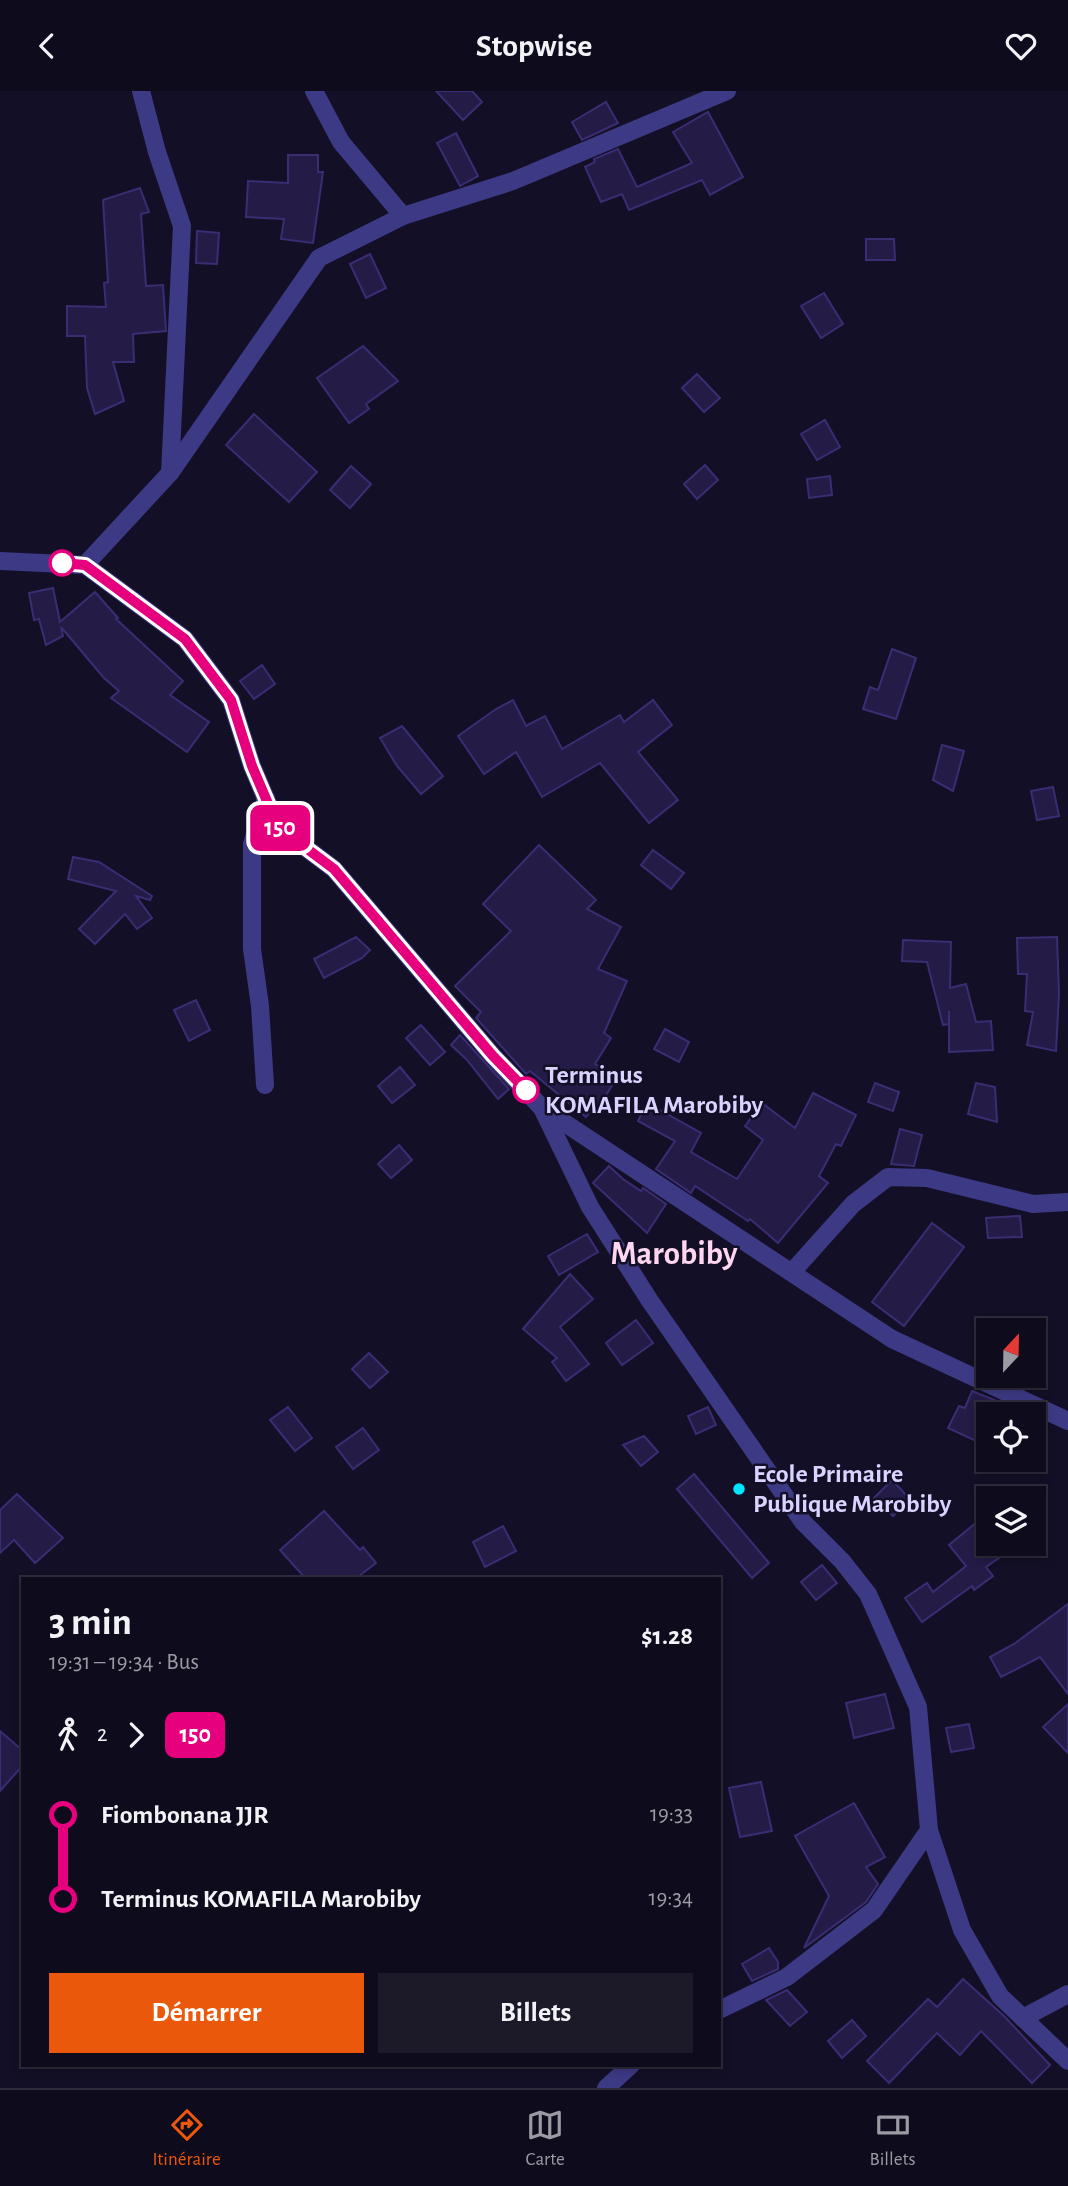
<!DOCTYPE html>
<html lang="fr">
<meta charset="utf-8">
<style>
body{margin:0;font-family:"Alegreya Sans",sans-serif;background:#1c1929;color:#f1f3f6;height:100vh;display:flex;flex-direction:column;font-size:26px;white-space:nowrap}
*{box-sizing:border-box;margin:0}
p{font-size:23px;color:#9b9ba3}
.icon{flex:none;width:38px;height:38px;fill:none;stroke:currentColor;stroke-width:2;stroke-linecap:round;stroke-linejoin:round}
.map{position:relative;flex:1;overflow:hidden}
.drawer{position:absolute;left:21px;top:1486px;width:700px;height:490px;display:flex;flex-direction:column;background:#0e0b1c;border-radius:0px;box-shadow:0 4px 10px #0003,0 0 0 2px #2e2b3b}
.drawer>*{flex:none}
.badge{padding:0 14px;border-radius:10px;font-size:24px;line-height:46px}
.needle{width:46px;rotate:22deg}
.tools{position:absolute;left:976px;top:1227px;display:grid;gap:14px}
.tools a{display:grid;place-items:center;width:70px;height:70px;border-radius:0px;background:#0e0b1c;box-shadow:0 4px 10px #0003,0 0 0 2px #2e2b3b;font-size:35px}
.map>.badge{position:absolute;translate:-50% -50%;box-shadow:0 0 0 4px #fff}
.legs{display:flex;align-items:center;gap:10px;height:77px;padding:0 28px;font-size:23px}
.legs p{margin-inline-start:auto}
.summary{display:flex;align-items:center;justify-content:space-between;height:119px;padding:0 28px}
h1{font-size:38px;font-weight:600;line-height:52px}
.cta{display:flex;gap:14px;margin-top:auto;padding:14px 28px}
.cta a{flex:1;height:80px;border-radius:0px;background:#ea580c;color:#fff;font-size:28px;font-weight:600;line-height:80px;text-align:center}
.cta a+a{background:#1c1929;color:#f1f3f6}
ul{padding:0 28px;list-style:none}
li{display:flex;align-items:center;gap:24px;height:84px;font-size:26px}
li i{display:grid;place-items:center;width:10px;height:100%;margin:0 9px;background:currentColor}
li i::after{content:'';width:18px;height:18px;margin:-9px;border:5px solid;border-radius:50%;background:#0e0b1c}
li p{margin-inline-start:auto}
li:first-child i{background:linear-gradient(#0000 50%,currentColor 0)}
li:last-child i{background:linear-gradient(currentColor 50%,#0000 0)}
header{display:flex;justify-content:space-between;align-items:center;height:91px;padding:0 28px;background:#0e0b1c;font-size:32px;font-weight:600}
.dock{display:flex;justify-content:space-around;align-items:center;height:98px;border-top:2px solid #2e2b3b;background:#0e0b1c;font-size:19px;color:#9b9ba3}
.dock a{display:grid;justify-items:center;gap:4px}
.dock .selected{color:#ea580c}
.map>svg:first-child{display:block}
.building{fill:#241b47;stroke:#3b2d73;stroke-width:2}
.lines{fill:none;stroke-linecap:round;stroke-linejoin:round}
.minor{stroke:#3d3a85;stroke-width:18}
.line-1-casing{stroke:#fff;stroke-width:16}
.line-1{stroke:#e6007e;stroke-width:10}
.stop-1-dot{fill:#fff;stroke:#e6007e;stroke-width:3.5}
.poi-dot{fill:#00e5ff;stroke:#130f26;stroke-width:2.5}
.labels{text-anchor:middle;dominant-baseline:central;stroke-width:5;stroke-linejoin:round;paint-order:stroke}
.stop-label{font-size:26px;font-weight:bold;fill:#d9d4ff;stroke:#130f26;text-anchor:start}
.poi-label{font-size:26px;font-weight:bold;fill:#d9d4ff;stroke:#130f26;text-anchor:start}
.district-label{font-size:33px;font-weight:bold;fill:#ffd6f0;stroke:#130f26}
</style>
<header><svg class="icon" aria-label="back" viewBox="0 0 24 24"><path d="M15 5l-7 7 7 7"/></svg>Stopwise<svg class="icon" aria-label="heart" viewBox="0 0 24 24"><path d="M12 20l-8-8c-3-5 5-10 8-4 3-6 11-1 8 4z"/></svg></header>
<div class="map">
<svg width="1068" height="1997" viewBox="0 0 1068 1997">
<rect width="100%" height="100%" fill="#130f26"/>
<g class="building">
<path d="M 436,0 L 472,0 L 482,11 L 463,29 Z"/>
<path d="M 606,11 L 618,32 L 582,49 L 572,31 Z"/>
<path d="M 708,21 L 743,86 L 710,104 L 702,89 L 629,119 L 622,103 L 601,111 L 585,76 L 595,71 L 594,68 L 618,58 L 637,96 L 692,72 L 673,41 Z"/>
<path d="M 456,42 L 478,85 L 460,95 L 437,52 Z"/>
<path d="M 288,64 L 318,64 L 318,81 L 323,81 L 313,152 L 281,148 L 284,128 L 246,126 L 248,90 L 288,92 Z"/>
<path d="M 140,97 L 149,121 L 141,123 L 146,195 L 163,194 L 166,240 L 133,243 L 134,271 L 113,271 L 124,310 L 95,323 L 87,297 L 85,245 L 67,245 L 67,215 L 106,216 L 104,192 L 108,191 L 103,109 Z"/>
<path d="M 197,140 L 219,142 L 217,173 L 196,172 Z"/>
<path d="M 866,148 L 894,148 L 895,169 L 866,169 Z"/>
<path d="M 370,163 L 386,197 L 366,207 L 350,173 Z"/>
<path d="M 824,202 L 843,233 L 821,247 L 801,215 Z"/>
<path d="M 363,255 L 398,290 L 366,313 L 369,318 L 349,332 L 317,287 Z"/>
<path d="M 697,283 L 720,307 L 704,321 L 682,297 Z"/>
<path d="M 254,323 L 317,381 L 289,411 L 226,354 Z"/>
<path d="M 825,329 L 840,356 L 817,369 L 801,343 Z"/>
<path d="M 705,374 L 718,389 L 697,408 L 684,393 Z"/>
<path d="M 351,375 L 371,393 L 350,417 L 330,399 Z"/>
<path d="M 830,385 L 832,404 L 809,407 L 807,388 Z"/>
<path d="M 53,497 L 60,531 L 95,501 L 118,527 L 116,528 L 183,590 L 170,604 L 209,631 L 187,661 L 111,607 L 119,600 L 104,587 L 61,536 L 63,545 L 46,554 L 39,528 L 34,529 L 29,502 Z"/>
<path d="M 892,558 L 916,567 L 896,628 L 863,618 L 870,596 L 878,599 Z"/>
<path d="M 262,574 L 275,593 L 254,608 L 240,590 Z"/>
<path d="M 513,609 L 526,635 L 545,625 L 562,658 L 620,624 L 624,631 L 653,609 L 672,634 L 638,661 L 678,709 L 649,732 L 600,672 L 542,706 L 516,661 L 484,683 L 458,645 L 496,618 Z"/>
<path d="M 402,635 L 443,685 L 421,703 L 397,675 L 380,647 Z"/>
<path d="M 942,654 L 964,660 L 953,700 L 933,689 Z"/>
<path d="M 1053,696 L 1059,725 L 1037,729 L 1031,700 Z"/>
<path d="M 539,754 L 596,809 L 587,818 L 621,836 L 598,878 L 627,890 L 604,942 L 611,947 L 595,973 L 617,986 L 596,1021 L 592,1018 L 586,1026 L 530,980 L 526,983 L 476,927 L 481,921 L 455,895 L 511,840 L 483,813 Z"/>
<path d="M 653,759 L 684,782 L 671,798 L 641,774 Z"/>
<path d="M 73,766 L 99,771 L 152,805 L 150,809 L 136,805 L 152,827 L 137,838 L 125,823 L 95,853 L 79,838 L 116,800 L 68,788 Z"/>
<path d="M 356,846 L 370,859 L 362,867 L 324,887 L 314,868 Z"/>
<path d="M 1057,846 L 1059,903 L 1056,960 L 1027,954 L 1033,921 L 1025,920 L 1027,883 L 1018,883 L 1017,847 Z"/>
<path d="M 903,849 L 951,851 L 950,897 L 966,893 L 976,931 L 991,930 L 993,959 L 949,961 L 949,920 L 949,933 L 943,934 L 927,871 L 902,870 Z"/>
<path d="M 196,909 L 210,939 L 189,950 L 174,919 Z"/>
<path d="M 421,934 L 445,961 L 430,974 L 406,947 Z"/>
<path d="M 665,938 L 689,951 L 679,971 L 654,958 Z"/>
<path d="M 460,944 L 509,998 L 498,1008 L 467,969 L 451,954 Z"/>
<path d="M 400,976 L 415,994 L 392,1012 L 378,995 Z"/>
<path d="M 875,992 L 899,1001 L 893,1020 L 868,1011 Z"/>
<path d="M 976,992 L 995,996 L 997,1031 L 968,1023 Z"/>
<path d="M 813,1002 L 856,1024 L 841,1055 L 836,1053 L 819,1085 L 828,1092 L 778,1152 L 750,1128 L 748,1130 L 695,1095 L 691,1102 L 656,1078 L 675,1050 L 638,1030 L 647,1012 L 701,1042 L 691,1061 L 737,1088 L 763,1049 L 745,1035 L 762,1012 L 795,1037 Z"/>
<path d="M 900,1038 L 922,1044 L 914,1075 L 891,1073 Z"/>
<path d="M 399,1054 L 412,1069 L 391,1087 L 378,1073 Z"/>
<path d="M 609,1075 L 623,1088 L 641,1100 L 643,1097 L 666,1113 L 647,1142 L 593,1092 Z"/>
<path d="M 1020,1125 L 1022,1146 L 988,1147 L 986,1127 Z"/>
<path d="M 932,1132 L 964,1156 L 904,1235 L 872,1211 Z"/>
<path d="M 587,1143 L 598,1161 L 559,1184 L 548,1165 Z"/>
<path d="M 570,1183 L 593,1208 L 560,1236 L 589,1273 L 566,1290 L 552,1271 L 557,1267 L 523,1238 Z"/>
<path d="M 636,1229 L 653,1252 L 622,1274 L 606,1252 Z"/>
<path d="M 369,1262 L 388,1281 L 370,1297 L 352,1278 Z"/>
<path d="M 972,1300 L 997,1310 L 992,1323 L 989,1323 L 989,1356 L 948,1337 L 959,1315 L 965,1317 Z"/>
<path d="M 288,1316 L 312,1347 L 295,1360 L 270,1329 Z"/>
<path d="M 708,1316 L 716,1334 L 696,1343 L 688,1325 Z"/>
<path d="M 363,1337 L 379,1359 L 353,1378 L 336,1356 Z"/>
<path d="M 644,1345 L 658,1361 L 641,1375 L 623,1354 Z"/>
<path d="M 694,1383 L 769,1472 L 752,1487 L 677,1398 Z"/>
<path d="M 892,1389 L 910,1408 L 893,1425 L 874,1407 Z"/>
<path d="M 17,1403 L 63,1447 L 35,1472 L 14,1449 L 0,1462 L 0,1419 Z"/>
<path d="M 324,1420 L 360,1459 L 363,1456 L 376,1472 L 355,1488 L 306,1488 L 280,1459 Z"/>
<path d="M 989,1421 L 989,1452 L 1021,1452 L 986,1476 L 993,1485 L 974,1499 L 972,1495 L 922,1531 L 905,1507 L 927,1492 L 933,1501 L 966,1475 L 949,1454 Z"/>
<path d="M 503,1435 L 516,1460 L 485,1476 L 473,1451 Z"/>
<path d="M 822,1474 L 837,1492 L 816,1509 L 801,1491 Z"/>
<path d="M 1068,1513 L 1068,1603 L 1040,1566 L 1001,1586 L 990,1566 L 1014,1553 Z"/>
<path d="M 885,1603 L 894,1637 L 854,1647 L 846,1612 Z"/>
<path d="M 1068,1613 L 1068,1662 L 1043,1636 Z"/>
<path d="M 969,1633 L 974,1657 L 951,1661 L 946,1637 Z"/>
<path d="M 0,1640 L 23,1660 L 23,1674 L 0,1700 Z"/>
<path d="M 761,1691 L 772,1740 L 740,1746 L 729,1697 Z"/>
<path d="M 854,1712 L 885,1766 L 866,1776 L 878,1793 L 866,1811 L 804,1857 L 829,1805 L 795,1745 Z"/>
<path d="M 769,1857 L 778,1871 L 778,1878 L 752,1890 L 742,1873 Z"/>
<path d="M 963,1888 L 1004,1925 L 1050,1974 L 1032,1992 L 981,1940 L 960,1964 L 937,1942 L 889,1992 L 867,1970 L 928,1908 L 937,1916 Z"/>
<path d="M 787,1899 L 807,1921 L 790,1935 L 766,1909 Z"/>
<path d="M 852,1929 L 866,1945 L 842,1967 L 828,1950 Z"/>
</g>
<g class="lines">
<g class="minor">
<path d="M 141,0 L 157,61 L 182,135 L 170,382"/>
<path d="M 314,0 L 341,51 L 403,125 L 513,90 L 727,0"/>
<path d="M 0,470 L 85,474 L 185,548 L 231,609 L 252,675 L 278,736 L 334,778 L 493,965 L 542,1017 L 892,1248 L 1068,1330"/>
<path d="M 85,474 L 170,382 L 319,167 L 403,125"/>
<path d="M 265,994 L 260,915 L 252,858 L 252,753 L 266,707"/>
<path d="M 542,1017 L 590,1116 L 650,1210 L 803,1431 L 842,1470 L 868,1503 L 918,1616 L 929,1739 L 962,1839 L 1000,1905 L 1068,1970"/>
<path d="M 792,1181 L 853,1113 L 888,1086 L 927,1087 L 1033,1113 L 1068,1111"/>
<path d="M 719,1919 L 787,1886 L 874,1819 L 929,1739"/>
<path d="M 1023,1927 L 1068,1903"/>
<path d="M 606,1997 L 631,1974"/>
</g>
</g>
<g class="lines">
<g class="line-1-casing">
<path id="line-1" d="M 62,472 L 85,474 L 185,548 L 231,609 L 252,675 L 278,736 L 334,778 L 493,965 L 526,999"/>
</g>
<use href="#line-1" class="line-1"/>
</g>
<g class="stop-1-dot">
<circle cx="62" cy="472" r="12"/>
<circle cx="526" cy="999" r="12"/>
</g>
<circle class="poi-dot" cx="739" cy="1398" r="7"/>
<g class="labels">
<g class="stop-label">
<text x="545" y="984">Terminus<tspan x="545" dy="30">KOMAFILA Marobiby</tspan></text>
</g>
<g class="poi-label">
<text x="753" y="1383">Ecole Primaire<tspan x="753" dy="30">Publique Marobiby</tspan></text>
</g>
<g class="district-label">
<text x="674" y="1163">Marobiby</text>
</g>
</g>
</svg>
<div class="tools">
<a><svg class="needle" viewBox="-14 -14 28 28"><path d="M0-13l5 13h-10z" fill="#e53935"/><path d="M0 13l5-13h-10z" fill="#9b9ba3"/></svg></a>
<a><svg class="icon" aria-label="locate" viewBox="0 0 24 24"><circle cx="12" cy="12" r="6"/><path d="M12 2v4M12 18v4M2 12h4M18 12h4"/></svg></a>
<a><svg class="icon" aria-label="layers" viewBox="0 0 24 24"><path d="M12 4l9 5-9 5-9-5zM3 14l9 5 9-5"/></svg></a>
</div>
<b class="badge" style="left:280px;top:737px;background:#e6007e;color:#fff">150</b>
<section class="drawer">
<div class="summary"><div><h1>3 min</h1><p>19:31 – 19:34 · Bus</p></div><b>$1.28</b></div>
<div class="legs"><svg class="icon" aria-label="walk" viewBox="0 0 24 24"><circle cx="13" cy="4" r="2"/><path d="M13 8l-2 6 4 7M11 14l-3 7M7 12l3-4h3l4 4"/></svg>2<svg class="icon" aria-label="forward" viewBox="0 0 24 24"><path d="M9 5l7 7-7 7"/></svg><b class="badge" style="background:#e6007e;color:#fff">150</b></div>
<ul>
<li><i style="color:#e6007e"></i><b>Fiombonana JJR</b><p>19:33</p></li>
<li><i style="color:#e6007e"></i><b>Terminus KOMAFILA Marobiby</b><p>19:34</p></li>
</ul>
<div class="cta"><a>Démarrer</a><a>Billets</a></div>
</section>
</div>
<nav class="dock">
<a class="selected"><svg class="icon" aria-label="directions" viewBox="0 0 24 24"><path d="M12 3l9 9-9 9-9-9zM9 14v-3h6M13 9l2 2-2 2"/></svg>Itinéraire</a>
<a><svg class="icon" aria-label="map" viewBox="0 0 24 24"><path d="M3 6l6-2 6 2 6-2v14l-6 2-6-2-6 2zM9 4v14M15 6v14"/></svg>Carte</a>
<a><svg class="icon" aria-label="tickets" viewBox="0 0 24 24"><path d="M3 7h18v10H3zM15 7v10"/></svg>Billets</a>
</nav>
